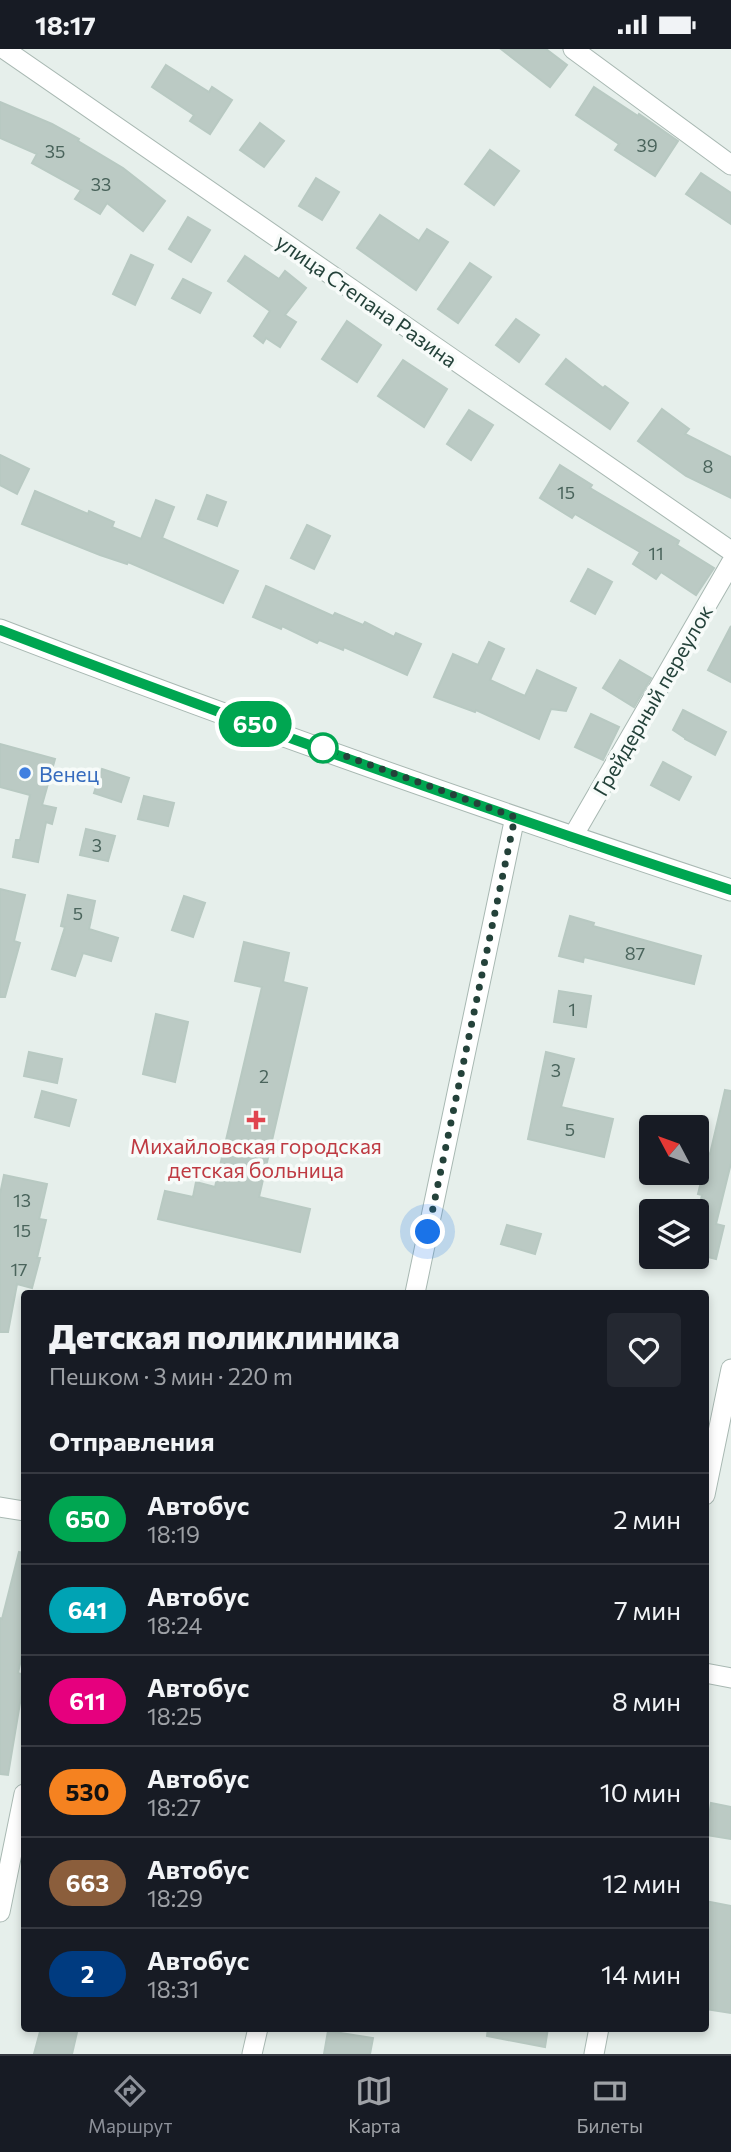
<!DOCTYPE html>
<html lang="ru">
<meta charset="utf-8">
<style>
body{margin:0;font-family:Commissioner,sans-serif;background:#242831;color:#f1f3f6;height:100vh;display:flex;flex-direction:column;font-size:26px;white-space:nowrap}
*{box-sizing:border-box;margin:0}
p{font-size:23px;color:#9ea1a6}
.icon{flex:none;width:38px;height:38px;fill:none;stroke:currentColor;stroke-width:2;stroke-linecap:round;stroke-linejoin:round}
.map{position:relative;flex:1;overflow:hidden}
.side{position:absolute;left:21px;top:1241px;width:688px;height:742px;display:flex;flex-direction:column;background:#171b24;border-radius:7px;box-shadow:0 4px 10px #0003}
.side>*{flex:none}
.badge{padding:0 14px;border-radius:23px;font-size:24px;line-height:46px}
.needle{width:46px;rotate:311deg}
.fabs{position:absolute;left:639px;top:1066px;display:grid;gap:14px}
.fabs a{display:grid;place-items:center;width:70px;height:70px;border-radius:7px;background:#171b24;box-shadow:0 4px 10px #0003;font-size:35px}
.you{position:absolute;width:35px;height:35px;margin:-18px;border:5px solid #fff;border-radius:50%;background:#1a73e8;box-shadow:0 0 0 10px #1a73e833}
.map>.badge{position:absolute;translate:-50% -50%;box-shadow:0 0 0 4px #fff}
h2{padding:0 28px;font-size:26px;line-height:63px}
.round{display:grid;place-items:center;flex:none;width:74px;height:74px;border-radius:7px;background:#242831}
.summary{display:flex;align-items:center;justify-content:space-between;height:119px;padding:0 28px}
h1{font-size:33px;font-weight:800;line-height:52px}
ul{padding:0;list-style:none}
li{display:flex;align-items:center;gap:21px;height:91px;padding:0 28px;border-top:2px solid #363941}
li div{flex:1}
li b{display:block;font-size:26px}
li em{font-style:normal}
li .badge{min-width:77px;font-weight:700;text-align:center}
.status{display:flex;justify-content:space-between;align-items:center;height:49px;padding:0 35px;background:#171b24;direction:ltr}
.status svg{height:19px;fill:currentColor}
.dock{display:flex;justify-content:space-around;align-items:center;height:98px;border-top:2px solid #363941;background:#171b24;font-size:19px;color:#9ea1a6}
.dock a{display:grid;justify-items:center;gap:4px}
.dock .current{color:#8c9099}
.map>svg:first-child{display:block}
.building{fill:#bbcac4;stroke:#b8c9c2;stroke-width:2}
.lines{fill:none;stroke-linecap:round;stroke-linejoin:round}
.minor-casing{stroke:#a8b8b2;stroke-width:21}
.tertiary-casing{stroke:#a8b8b2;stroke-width:23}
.minor{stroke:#fff;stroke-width:19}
.tertiary{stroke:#fff;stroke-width:21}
.line-casing{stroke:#fff;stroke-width:16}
.line{stroke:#00a651;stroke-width:10}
.walk{stroke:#24423a;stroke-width:7;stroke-dasharray:0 12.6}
.stop-dot{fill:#fff;stroke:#00a651;stroke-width:3.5}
.shop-dot{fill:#3f7fe0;stroke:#f7fbf9;stroke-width:2.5}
.health-dot{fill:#e0444e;stroke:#f7fbf9;stroke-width:2.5}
.labels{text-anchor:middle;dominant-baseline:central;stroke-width:7;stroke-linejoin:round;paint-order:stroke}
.number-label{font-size:18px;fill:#4a645c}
.street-label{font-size:21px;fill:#24423a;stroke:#f7fbf9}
.shop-label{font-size:21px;fill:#366cbe;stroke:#f7fbf9;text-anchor:start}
.health-label{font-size:21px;fill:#be3a42;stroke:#f7fbf9}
</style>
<div class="status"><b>18:17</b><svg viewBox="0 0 49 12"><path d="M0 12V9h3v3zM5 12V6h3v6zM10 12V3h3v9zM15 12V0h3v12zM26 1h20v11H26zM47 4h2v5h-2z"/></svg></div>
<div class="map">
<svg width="731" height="2005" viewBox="0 0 731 2005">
<rect width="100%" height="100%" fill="#e6efeb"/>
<g class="building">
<path d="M 501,0 L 546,0 L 567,16 L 550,38 Z"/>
<path d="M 166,16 L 209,43 L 212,38 L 232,51 L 210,85 L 190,72 L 194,66 L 152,38 Z"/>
<path d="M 594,38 L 638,67 L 639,65 L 678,92 L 655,127 L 615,101 L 619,95 L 576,66 Z"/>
<path d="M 0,53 L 52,75 L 79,90 L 78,92 L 123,119 L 165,152 L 143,182 L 107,154 L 100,165 L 75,150 L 81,141 L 32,114 L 37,105 L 0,89 Z"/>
<path d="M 260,74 L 284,92 L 264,118 L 240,101 Z"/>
<path d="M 490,101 L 519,122 L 494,156 L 465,135 Z"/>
<path d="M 701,124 L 731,144 L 731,175 L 686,145 Z"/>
<path d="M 316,129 L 339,143 L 322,171 L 299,157 Z"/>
<path d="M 380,166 L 419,192 L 427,180 L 448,193 L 416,241 L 357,199 Z"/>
<path d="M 188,168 L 210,181 L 191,213 L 169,200 Z"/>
<path d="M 131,206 L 153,216 L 135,256 L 113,245 Z"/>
<path d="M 245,207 L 279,230 L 285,222 L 306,239 L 285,266 L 296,273 L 280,298 L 266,289 L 263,294 L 254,287 L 270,262 L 228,232 Z"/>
<path d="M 470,214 L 491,228 L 458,274 L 438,260 Z"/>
<path d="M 183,230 L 211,244 L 200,264 L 172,249 Z"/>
<path d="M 516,270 L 539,286 L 519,313 L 496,296 Z"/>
<path d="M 347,272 L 381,296 L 357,333 L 322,310 Z"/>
<path d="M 566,310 L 603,339 L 605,337 L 628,354 L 610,380 L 546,335 Z"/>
<path d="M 403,311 L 447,340 L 424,378 L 378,347 Z"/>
<path d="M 662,360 L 689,380 L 685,385 L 731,408 L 731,449 L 686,427 L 638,392 Z"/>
<path d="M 469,361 L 493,376 L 471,411 L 447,395 Z"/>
<path d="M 0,406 L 29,420 L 17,445 L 0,436 Z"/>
<path d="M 560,416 L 592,436 L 590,439 L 679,492 L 677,496 L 714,519 L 696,546 L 661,523 L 656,530 L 633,515 L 640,503 L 575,465 L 572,469 L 540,449 Z"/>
<path d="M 35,442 L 88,465 L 89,462 L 114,473 L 112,478 L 141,490 L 156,451 L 174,458 L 162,489 L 238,522 L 223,554 L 128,513 L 127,515 L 100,506 L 22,475 Z"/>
<path d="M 207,446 L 226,453 L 217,477 L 198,470 Z"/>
<path d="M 307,476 L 330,487 L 314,520 L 291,509 Z"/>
<path d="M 588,520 L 612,533 L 595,565 L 571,552 Z"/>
<path d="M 266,537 L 333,567 L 335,564 L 363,576 L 365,573 L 394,588 L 396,584 L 421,595 L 407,626 L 344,598 L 343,601 L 319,591 L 317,594 L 282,577 L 281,580 L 253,568 Z"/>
<path d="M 731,577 L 731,633 L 708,621 Z"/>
<path d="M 489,593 L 504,600 L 490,631 L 525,647 L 537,621 L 576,639 L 566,662 L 551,660 L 539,690 L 476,661 L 475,663 L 434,648 L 453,605 L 478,616 Z"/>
<path d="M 620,611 L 651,629 L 634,658 L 603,639 Z"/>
<path d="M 683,661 L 726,683 L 715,706 L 685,690 L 685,689 L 673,681 Z"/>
<path d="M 591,665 L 619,678 L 603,711 L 575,698 Z"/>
<path d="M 0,695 L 55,710 L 42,756 L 56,759 L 52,775 L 46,773 L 38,813 L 13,808 L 16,791 L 20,791 L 30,746 L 0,738 Z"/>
<path d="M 663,713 L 691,728 L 679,751 L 651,736 Z"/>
<path d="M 102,720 L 129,729 L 121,753 L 94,744 Z"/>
<path d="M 144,747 L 174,754 L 168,777 L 138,770 Z"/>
<path d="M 86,780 L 115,787 L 108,812 L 80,806 Z"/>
<path d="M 0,840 L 25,846 L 14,892 L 20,894 L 5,948 L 0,948 Z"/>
<path d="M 68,846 L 95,852 L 89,880 L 118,889 L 111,912 L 83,904 L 75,927 L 52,920 L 65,878 L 61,877 Z"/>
<path d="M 184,847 L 205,854 L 193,888 L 172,881 Z"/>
<path d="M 570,867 L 594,874 L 593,877 L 701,907 L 694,935 L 584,908 L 583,913 L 559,907 Z"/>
<path d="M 244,893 L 289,904 L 283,933 L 307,939 L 259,1148 L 310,1160 L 300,1203 L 158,1170 L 165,1142 L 193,1148 L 196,1133 L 215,1138 L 262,938 L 235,932 Z"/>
<path d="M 559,942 L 591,947 L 586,978 L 554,973 Z"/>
<path d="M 156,965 L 188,973 L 175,1033 L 143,1025 Z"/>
<path d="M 29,1003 L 62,1010 L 57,1034 L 24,1027 Z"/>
<path d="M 546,1003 L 574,1010 L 561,1058 L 613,1070 L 604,1108 L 528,1090 Z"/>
<path d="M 725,1041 L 731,1042 L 731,1114 L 716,1175 L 724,1177 L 716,1210 L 696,1205 L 696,1172 L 702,1146 L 698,1145 L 708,1104 L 710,1105 Z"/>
<path d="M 42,1042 L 76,1051 L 69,1077 L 35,1068 Z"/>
<path d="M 4,1126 L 47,1135 L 39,1170 L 46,1171 L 37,1209 L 40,1209 L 32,1239 L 17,1235 L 8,1283 L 0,1283 L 0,1145 Z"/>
<path d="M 507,1176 L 541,1185 L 535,1205 L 501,1195 Z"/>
<path d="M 19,1503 L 24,1504 L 24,1597 L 18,1624 L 24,1626 L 24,1649 L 21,1648 L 8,1726 L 0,1725 L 0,1569 L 2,1570 Z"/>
<path d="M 711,1754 L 731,1758 L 731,1790 L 706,1786 Z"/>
<path d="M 705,1852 L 731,1857 L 731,1964 L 705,1960 Z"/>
<path d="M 41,1979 L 78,1979 L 72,2005 L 34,2005 Z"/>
<path d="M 488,1979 L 548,1979 L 545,1998 L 487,1987 Z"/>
<path d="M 328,1982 L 373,1989 L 370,2005 L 324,2005 Z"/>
</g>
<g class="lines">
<g class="minor-casing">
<g id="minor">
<path d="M 4,0 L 731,502"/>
<path d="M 573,0 L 731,116"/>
<path d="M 572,789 L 731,514"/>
<path d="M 415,1244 L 515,768"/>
<path d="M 705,1446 L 731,1320"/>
<path d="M 0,1458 L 24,1462"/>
<path d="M 705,1624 L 731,1629"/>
<path d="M 0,1863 L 24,1745"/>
<path d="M 252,2005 L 258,1979"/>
<path d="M 594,2005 L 599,1979"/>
</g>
</g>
<g class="tertiary-casing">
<path id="tertiary" d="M 0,581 C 241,674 486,760 731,841"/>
</g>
<use href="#minor" class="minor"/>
<use href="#tertiary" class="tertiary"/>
</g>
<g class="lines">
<g class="line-casing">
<path id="line" d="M 0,581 C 241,673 485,761 731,841"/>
</g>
<use href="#line" class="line"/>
<path class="walk" d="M 323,699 L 515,768 L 428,1183"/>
</g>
<circle class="stop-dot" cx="323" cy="699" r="14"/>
<circle class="shop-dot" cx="25" cy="724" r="7"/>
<path class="health-dot" d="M252.5 1060.5h7v7h7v7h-7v7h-7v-7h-7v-7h7z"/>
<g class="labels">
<g class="number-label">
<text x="647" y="96">39</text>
<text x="55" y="102">35</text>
<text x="101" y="135">33</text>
<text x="708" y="417">8</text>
<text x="566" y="443">15</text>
<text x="656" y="504">11</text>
<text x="97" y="796">3</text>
<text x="78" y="864">5</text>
<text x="635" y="904">87</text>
<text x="572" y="960">1</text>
<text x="556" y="1021">3</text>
<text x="264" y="1027">2</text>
<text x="570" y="1080">5</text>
<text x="22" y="1151">13</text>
<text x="22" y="1181">15</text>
<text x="19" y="1220">17</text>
</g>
<g class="street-label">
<text transform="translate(367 251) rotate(35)">улица Степана Разина</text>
<text transform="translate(652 651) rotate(-60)">Грейдерный переулок</text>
</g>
<g class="shop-label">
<text x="39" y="724">Венец</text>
</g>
<g class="health-label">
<text x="256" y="1096">Михайловская городская<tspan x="256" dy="24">детская больница</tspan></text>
</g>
</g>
</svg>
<div class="fabs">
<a><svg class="needle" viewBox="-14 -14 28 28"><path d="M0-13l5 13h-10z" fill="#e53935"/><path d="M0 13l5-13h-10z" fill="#9ea1a6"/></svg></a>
<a><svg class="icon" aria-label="layers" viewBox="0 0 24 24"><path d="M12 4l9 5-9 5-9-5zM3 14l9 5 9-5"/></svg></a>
</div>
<div class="you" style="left:428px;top:1183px"></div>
<b class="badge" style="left:255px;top:675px;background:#00a651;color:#fff">650</b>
<section class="side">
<div class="summary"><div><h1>Детская поликлиника</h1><p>Пешком · 3 мин · 220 m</p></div><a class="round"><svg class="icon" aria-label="heart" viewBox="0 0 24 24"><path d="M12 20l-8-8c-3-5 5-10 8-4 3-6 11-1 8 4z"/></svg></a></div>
<h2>Отправления</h2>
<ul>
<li><span class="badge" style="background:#00a651;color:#fff">650</span><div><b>Автобус</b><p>18:19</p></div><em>2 мин</em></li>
<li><span class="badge" style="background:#00a3b4;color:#fff">641</span><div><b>Автобус</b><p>18:24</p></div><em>7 мин</em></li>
<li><span class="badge" style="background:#e6007e;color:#fff">611</span><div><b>Автобус</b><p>18:25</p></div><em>8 мин</em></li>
<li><span class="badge" style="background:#f58220;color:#111">530</span><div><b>Автобус</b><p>18:27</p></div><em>10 мин</em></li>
<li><span class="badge" style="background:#8b5e3c;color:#fff">663</span><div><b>Автобус</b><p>18:29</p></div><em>12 мин</em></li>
<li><span class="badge" style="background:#003b80;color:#fff">2</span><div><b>Автобус</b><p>18:31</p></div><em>14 мин</em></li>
</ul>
</section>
</div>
<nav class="dock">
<a class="current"><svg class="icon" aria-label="directions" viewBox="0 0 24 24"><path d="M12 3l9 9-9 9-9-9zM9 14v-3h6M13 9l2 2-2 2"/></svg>Маршрут</a>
<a><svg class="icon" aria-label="map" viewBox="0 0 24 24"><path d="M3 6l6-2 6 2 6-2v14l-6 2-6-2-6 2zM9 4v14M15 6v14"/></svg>Карта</a>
<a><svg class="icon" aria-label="tickets" viewBox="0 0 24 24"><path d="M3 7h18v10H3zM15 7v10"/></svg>Билеты</a>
</nav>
